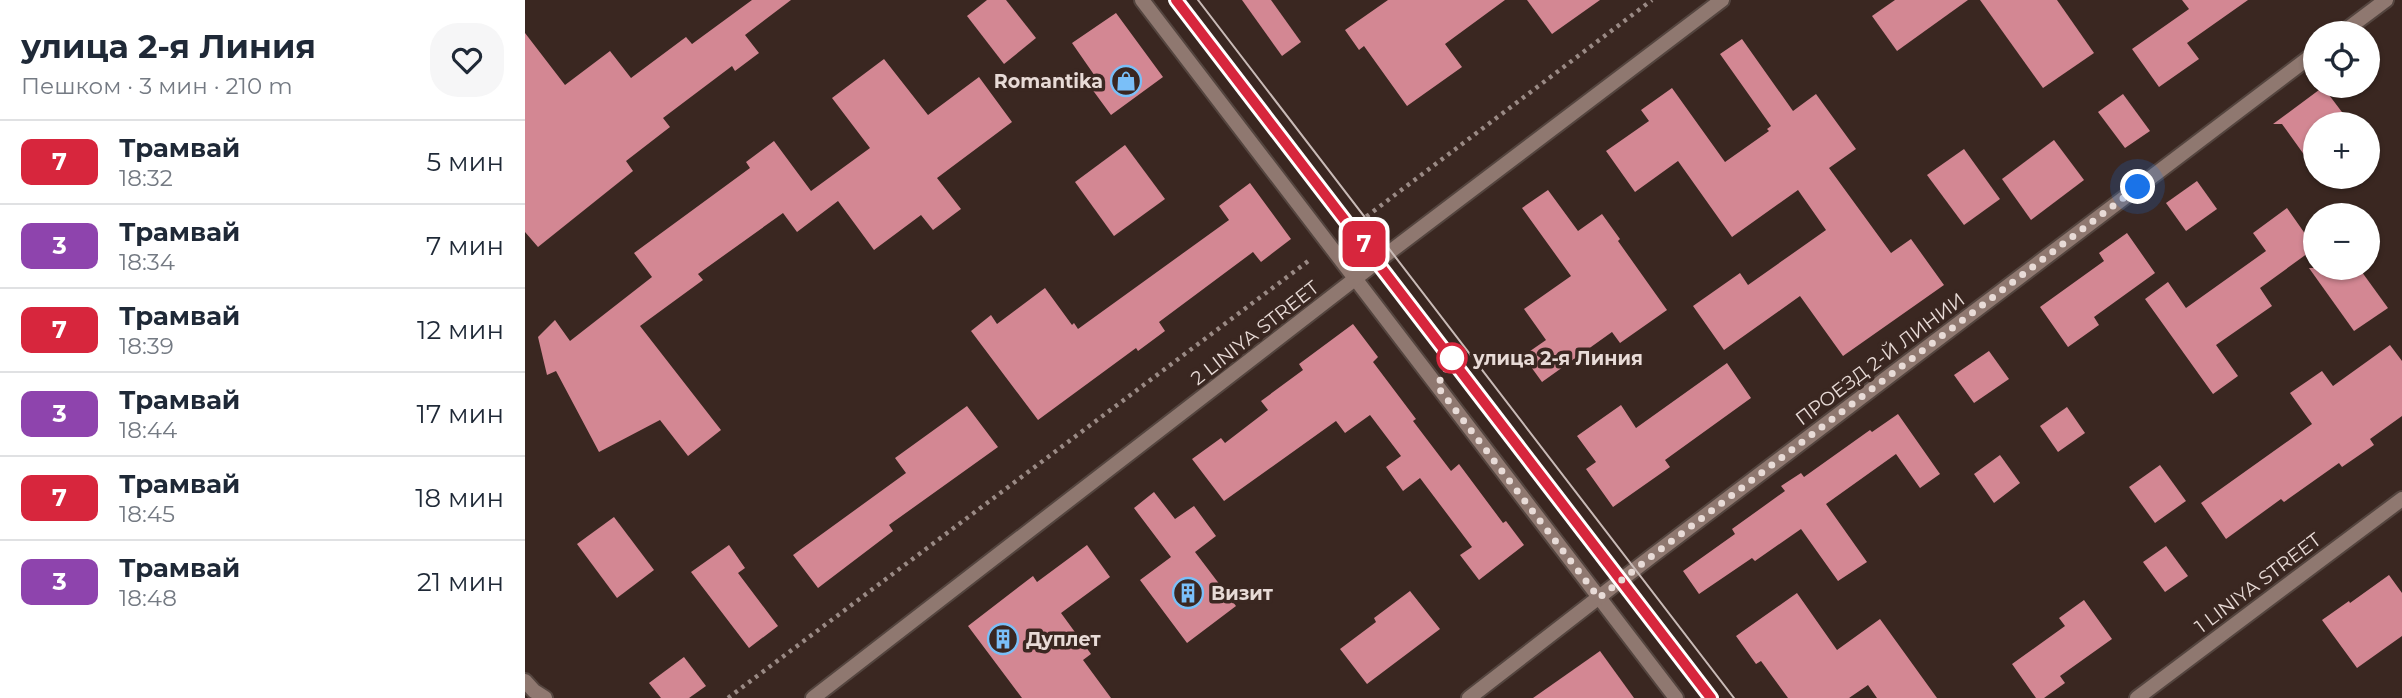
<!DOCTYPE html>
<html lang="ru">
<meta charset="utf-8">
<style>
body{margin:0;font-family:Montserrat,sans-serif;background:#f6f6f7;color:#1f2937;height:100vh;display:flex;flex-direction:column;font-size:26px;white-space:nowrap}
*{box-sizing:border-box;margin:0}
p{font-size:23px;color:#747a83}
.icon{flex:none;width:38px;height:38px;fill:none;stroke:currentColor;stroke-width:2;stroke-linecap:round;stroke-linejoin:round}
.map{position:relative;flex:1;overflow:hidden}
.drawer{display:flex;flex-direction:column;background:#fff;width:525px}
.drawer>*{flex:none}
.badge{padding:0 14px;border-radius:10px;font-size:24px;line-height:46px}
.fabs{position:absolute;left:1778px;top:21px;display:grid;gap:14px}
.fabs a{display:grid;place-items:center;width:77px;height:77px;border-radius:50%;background:#fff;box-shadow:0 2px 5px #0004;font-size:35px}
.you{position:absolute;width:35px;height:35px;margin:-18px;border:5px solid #fff;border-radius:50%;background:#1a73e8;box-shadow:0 0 0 10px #1a73e833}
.map>.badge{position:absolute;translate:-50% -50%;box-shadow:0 0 0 4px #fff}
.round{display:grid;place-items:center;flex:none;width:74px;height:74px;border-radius:28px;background:#f6f6f7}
.headline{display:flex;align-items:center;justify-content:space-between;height:119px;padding:0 21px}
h1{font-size:33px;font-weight:700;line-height:52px}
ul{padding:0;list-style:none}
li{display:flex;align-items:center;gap:21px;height:84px;padding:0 21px;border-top:2px solid #e0e1e3}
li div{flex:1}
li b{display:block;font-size:26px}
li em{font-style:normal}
li .badge{min-width:77px;font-weight:700;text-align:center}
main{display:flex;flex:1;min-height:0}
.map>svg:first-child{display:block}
.building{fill:#d38793}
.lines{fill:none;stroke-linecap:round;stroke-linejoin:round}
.minor-casing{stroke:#54453f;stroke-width:18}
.tertiary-casing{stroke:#54453f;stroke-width:18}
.path{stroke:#9a8a85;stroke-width:4.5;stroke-dasharray:3.5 5;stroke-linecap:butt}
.minor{stroke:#8f7870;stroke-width:14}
.tertiary{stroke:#8f7870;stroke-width:14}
.tram{stroke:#c9bbb7;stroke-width:2}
.line-casing{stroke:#fff;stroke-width:16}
.line{stroke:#d7263d;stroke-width:10}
.walk{stroke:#e8dbd7;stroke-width:7;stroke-dasharray:0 12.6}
.stop-dot{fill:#fff;stroke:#d7263d;stroke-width:3.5}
.labels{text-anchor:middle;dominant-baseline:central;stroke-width:7;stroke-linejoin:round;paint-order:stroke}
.poi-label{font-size:19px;font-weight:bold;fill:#e8dbd7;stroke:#3a2721;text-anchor:start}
.street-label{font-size:19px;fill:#e8dbd7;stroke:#3a2721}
.stop-label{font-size:19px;font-weight:bold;fill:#e8dbd7;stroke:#3a2721;text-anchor:start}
</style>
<main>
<section class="drawer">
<div class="headline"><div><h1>улица 2-я Линия</h1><p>Пешком · 3 мин · 210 m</p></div><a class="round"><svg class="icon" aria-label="heart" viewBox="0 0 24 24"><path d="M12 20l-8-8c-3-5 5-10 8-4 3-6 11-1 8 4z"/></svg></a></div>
<ul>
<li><span class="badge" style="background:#d7263d;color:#fff">7</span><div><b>Трамвай</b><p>18:32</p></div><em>5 мин</em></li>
<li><span class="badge" style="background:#8e44ad;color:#fff">3</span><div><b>Трамвай</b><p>18:34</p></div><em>7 мин</em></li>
<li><span class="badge" style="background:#d7263d;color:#fff">7</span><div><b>Трамвай</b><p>18:39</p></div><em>12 мин</em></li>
<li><span class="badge" style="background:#8e44ad;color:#fff">3</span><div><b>Трамвай</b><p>18:44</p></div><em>17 мин</em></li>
<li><span class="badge" style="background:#d7263d;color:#fff">7</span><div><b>Трамвай</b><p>18:45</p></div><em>18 мин</em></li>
<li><span class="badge" style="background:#8e44ad;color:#fff">3</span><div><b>Трамвай</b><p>18:48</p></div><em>21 мин</em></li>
</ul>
</section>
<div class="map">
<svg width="1877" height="698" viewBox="0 0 1877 698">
<rect width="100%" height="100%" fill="#3a2721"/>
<g class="building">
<path d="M 227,0 L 266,0 L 220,35 L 234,53 L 210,71 L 207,66 L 138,118 L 145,127 L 101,161 L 108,171 L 13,247 L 0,232 L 0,33 L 40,85 L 85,51 L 106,78 L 161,37 L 167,44 Z"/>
<path d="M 462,0 L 481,0 L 511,38 L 479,64 L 442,16 Z"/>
<path d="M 717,0 L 746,0 L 776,42 L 757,56 Z"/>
<path d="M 863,0 L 980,0 L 920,44 L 937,67 L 882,106 L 839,46 L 834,50 L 820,30 Z"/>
<path d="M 1002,0 L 1075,0 L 1027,34 Z"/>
<path d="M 1370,0 L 1443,0 L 1372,51 L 1347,16 Z"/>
<path d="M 1455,0 L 1532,0 L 1569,53 L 1518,88 Z"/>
<path d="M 1657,0 L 1723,0 L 1662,43 L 1674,59 L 1634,87 L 1607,49 L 1664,9 Z"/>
<path d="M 591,13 L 638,77 L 586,115 L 564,85 L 572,79 L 547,43 Z"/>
<path d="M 1217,39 L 1268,111 L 1291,94 L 1331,149 L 1304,168 L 1366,253 L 1386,239 L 1419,285 L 1318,356 L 1275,296 L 1199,350 L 1168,306 L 1215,273 L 1223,285 L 1301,230 L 1273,190 L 1207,237 L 1153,161 L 1110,192 L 1081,151 L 1124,121 L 1116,110 L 1147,88 L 1200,162 L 1244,131 L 1242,129 L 1246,126 L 1195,54 Z"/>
<path d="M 359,59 L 403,115 L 454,77 L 487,122 L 412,178 L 436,209 L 408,230 L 396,215 L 349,250 L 313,201 L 272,232 L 258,213 L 173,274 L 178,280 L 115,326 L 196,430 L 163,456 L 135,420 L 74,452 L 31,371 L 22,375 L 13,337 L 30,320 L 45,341 L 127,277 L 109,253 L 225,168 L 221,162 L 249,141 L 286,191 L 345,148 L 307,98 Z"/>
<path d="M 1798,87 L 1826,124 L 1790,124 L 1790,170 L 1757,124 L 1748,124 Z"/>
<path d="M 1598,94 L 1625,131 L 1600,148 L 1573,112 Z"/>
<path d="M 1529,140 L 1559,180 L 1506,220 L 1477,179 Z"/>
<path d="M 600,145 L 640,199 L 589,236 L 550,182 Z"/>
<path d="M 1439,149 L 1475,199 L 1439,225 L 1402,175 Z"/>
<path d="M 1672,181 L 1692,209 L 1661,231 L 1641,203 Z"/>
<path d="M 725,183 L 766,239 L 736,262 L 728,252 L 634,322 L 640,331 L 613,351 L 611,348 L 513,420 L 446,331 L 466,315 L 472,324 L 520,288 L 547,325 L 549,323 L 553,329 L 704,220 L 694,206 Z"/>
<path d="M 1023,190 L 1053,231 L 1077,214 L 1095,239 L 1093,241 L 1142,310 L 1095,343 L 1087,332 L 1017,382 L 998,356 L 1021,340 L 999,309 L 1046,276 L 997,208 Z"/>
<path d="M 1762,208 L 1790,248 L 1735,288 L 1747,306 L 1691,345 L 1713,376 L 1688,394 L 1620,299 L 1643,282 L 1661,308 L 1741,251 L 1728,233 Z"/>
<path d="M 1602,233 L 1630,273 L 1569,317 L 1574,325 L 1543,347 L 1515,307 L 1579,261 L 1574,253 Z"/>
<path d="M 1784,268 L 1834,268 L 1863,308 L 1829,331 Z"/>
<path d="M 828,324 L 853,357 L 848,362 L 891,419 L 888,421 L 926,471 L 934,464 L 978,523 L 981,521 L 999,545 L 954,580 L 935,555 L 947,547 L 895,478 L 878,491 L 861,467 L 876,456 L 845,415 L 820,433 L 811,421 L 699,501 L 667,459 L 696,438 L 700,443 L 743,410 L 736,401 L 778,370 L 774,364 Z"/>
<path d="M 1865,345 L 1877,361 L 1877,416 L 1845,439 L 1849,445 L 1817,467 L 1814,463 L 1759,502 L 1756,499 L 1701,539 L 1676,503 L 1787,424 L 1765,393 L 1797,371 L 1808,386 Z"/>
<path d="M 1464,351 L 1484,379 L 1449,403 L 1429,375 Z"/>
<path d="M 1202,363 L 1226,398 L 1140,460 L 1145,467 L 1088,507 L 1061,469 L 1071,462 L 1052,436 L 1096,405 L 1111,428 Z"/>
<path d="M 442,406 L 473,447 L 364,525 L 368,531 L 293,588 L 268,555 L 381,473 L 370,458 Z"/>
<path d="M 1542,407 L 1560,433 L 1533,452 L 1515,426 Z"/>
<path d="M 1373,414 L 1415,474 L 1395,488 L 1371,454 L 1301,504 L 1342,562 L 1313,581 L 1276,529 L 1230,561 L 1227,558 L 1174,594 L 1158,571 L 1210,534 L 1207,529 L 1260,491 L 1256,486 L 1276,473 L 1279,477 L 1345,430 L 1347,432 Z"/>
<path d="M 1475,455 L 1495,483 L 1469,503 L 1449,474 Z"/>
<path d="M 1635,465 L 1661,501 L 1630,523 L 1604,487 Z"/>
<path d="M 629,492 L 650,519 L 669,506 L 691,536 L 670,552 L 711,606 L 662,643 L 615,580 L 646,557 L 609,508 Z"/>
<path d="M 89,517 L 129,570 L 92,598 L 52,544 Z"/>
<path d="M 204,545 L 220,568 L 213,573 L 253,626 L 224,648 L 166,572 Z"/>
<path d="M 562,545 L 585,577 L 536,613 L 566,654 L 558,660 L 586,698 L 497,698 L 443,626 L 508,576 L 512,582 Z"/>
<path d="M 1641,546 L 1663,576 L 1640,592 L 1618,562 Z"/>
<path d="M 1864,575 L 1877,593 L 1877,636 L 1832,668 L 1797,620 L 1824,601 L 1825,603 Z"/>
<path d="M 885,591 L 915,629 L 842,684 L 815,649 L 851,622 L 849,618 Z"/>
<path d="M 1272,593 L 1312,650 L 1355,619 L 1412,698 L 1352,698 L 1343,685 L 1324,698 L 1263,698 L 1236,661 L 1231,664 L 1211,636 Z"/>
<path d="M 1559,600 L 1587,639 L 1535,676 L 1540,683 L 1519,698 L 1511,698 L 1487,664 L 1540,626 L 1534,618 Z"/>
<path d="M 1075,651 L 1109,698 L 1008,698 Z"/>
<path d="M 159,657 L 181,686 L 164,698 L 136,698 L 124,683 Z"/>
</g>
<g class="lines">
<g class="minor-casing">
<g id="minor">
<path d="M 617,0 L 1151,698"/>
<path d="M 1817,33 L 1861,0"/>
<path d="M 944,698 L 1127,556 L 1790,53"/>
<path d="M 1612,698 L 1877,499"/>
</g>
</g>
<g class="tertiary-casing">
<g id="tertiary">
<path d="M 0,681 L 9,691 L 20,698"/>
<path d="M 288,698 L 866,251 L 1197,0"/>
</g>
</g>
<g class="path">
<path d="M 821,232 L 1127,0"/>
<path d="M 203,698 L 786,259"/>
</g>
<use href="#minor" class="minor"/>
<use href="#tertiary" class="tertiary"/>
<g class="tram">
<path d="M 651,0 L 1186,698"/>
<path d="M 673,0 L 1209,698"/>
</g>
</g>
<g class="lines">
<g class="line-casing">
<path id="line" d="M 651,0 L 1186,698"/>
</g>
<use href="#line" class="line"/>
<path class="walk" d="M 927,358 L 912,386 L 1074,598 L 1127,556 L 1613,187"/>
</g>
<defs>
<g id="shop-ring" transform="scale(1.575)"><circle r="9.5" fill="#3a2721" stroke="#7abff8" stroke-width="1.5"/><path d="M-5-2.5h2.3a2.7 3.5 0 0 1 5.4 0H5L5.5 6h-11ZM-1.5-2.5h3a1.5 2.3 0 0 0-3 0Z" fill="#7abff8"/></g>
<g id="building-ring" transform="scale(1.575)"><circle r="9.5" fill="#3a2721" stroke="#7abff8" stroke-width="1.5"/><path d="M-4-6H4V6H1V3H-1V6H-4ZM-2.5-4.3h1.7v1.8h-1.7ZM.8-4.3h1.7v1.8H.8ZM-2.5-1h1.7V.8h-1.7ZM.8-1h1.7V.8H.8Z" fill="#7abff8"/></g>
</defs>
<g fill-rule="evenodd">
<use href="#shop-ring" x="601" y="81"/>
<use href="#building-ring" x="663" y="593"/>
<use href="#building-ring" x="478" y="639"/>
</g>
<circle class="stop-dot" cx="927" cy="358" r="14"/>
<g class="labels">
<g class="poi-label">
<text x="578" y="81" text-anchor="end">Romantika</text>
<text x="686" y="593">Визит</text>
<text x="501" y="639">Дуплет</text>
</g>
<g class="street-label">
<text transform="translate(730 333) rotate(-38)">2 LINIYA STREET</text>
<text transform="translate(1355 359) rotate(-37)">ПРОЕЗД 2-Й ЛИНИИ</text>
<text transform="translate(1733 583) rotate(-37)">1 LINIYA STREET</text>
</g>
<g class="stop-label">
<text x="948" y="358">улица 2-я Линия</text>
</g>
</g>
</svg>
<div class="fabs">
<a><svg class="icon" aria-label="locate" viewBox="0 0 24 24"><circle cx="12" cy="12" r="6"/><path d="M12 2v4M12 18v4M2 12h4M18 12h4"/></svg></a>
<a>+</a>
<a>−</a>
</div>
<div class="you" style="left:1613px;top:187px"></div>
<b class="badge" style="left:839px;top:244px;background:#d7263d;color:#fff">7</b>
</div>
</main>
